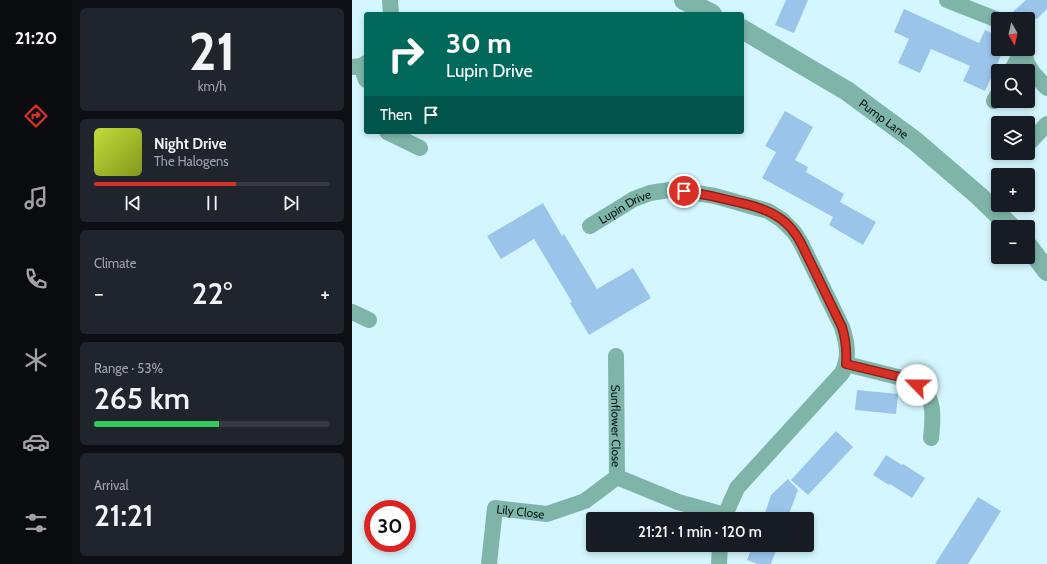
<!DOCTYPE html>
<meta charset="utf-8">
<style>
body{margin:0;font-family:Cabin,sans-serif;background:#20242c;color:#f1f3f6;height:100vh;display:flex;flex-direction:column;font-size:15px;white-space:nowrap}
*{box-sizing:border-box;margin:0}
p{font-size:13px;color:#9ea1a6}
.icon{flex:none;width:22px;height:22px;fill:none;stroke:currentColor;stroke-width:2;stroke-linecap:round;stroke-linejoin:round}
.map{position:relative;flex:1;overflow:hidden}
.panel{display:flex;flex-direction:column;gap:8px;padding:8px;background:#0d0f14;width:280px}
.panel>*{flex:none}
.guide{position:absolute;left:12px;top:12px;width:380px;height:122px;border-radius:4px;box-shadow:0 2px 6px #0003;background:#00695c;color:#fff;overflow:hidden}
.needle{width:26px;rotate:172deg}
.tools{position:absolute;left:639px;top:12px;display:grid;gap:8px}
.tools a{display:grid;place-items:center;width:44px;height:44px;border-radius:4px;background:#171b24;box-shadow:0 2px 6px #0003;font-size:20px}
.speed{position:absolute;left:12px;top:500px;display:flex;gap:8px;font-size:20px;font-weight:700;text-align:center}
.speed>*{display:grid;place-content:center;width:52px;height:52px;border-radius:50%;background:#171b24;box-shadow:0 2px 6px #0003;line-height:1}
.speed .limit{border:6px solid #d22;background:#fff;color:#111}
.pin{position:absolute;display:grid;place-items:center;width:34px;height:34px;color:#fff;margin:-17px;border:2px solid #fff;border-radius:50%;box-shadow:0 1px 4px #0007}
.me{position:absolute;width:44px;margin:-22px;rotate:293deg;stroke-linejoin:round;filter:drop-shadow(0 0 3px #0008)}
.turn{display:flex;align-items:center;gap:14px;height:84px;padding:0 16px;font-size:18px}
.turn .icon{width:52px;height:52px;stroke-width:2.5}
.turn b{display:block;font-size:28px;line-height:34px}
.then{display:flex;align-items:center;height:38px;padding:0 16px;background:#0003;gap:8px;font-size:15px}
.big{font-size:30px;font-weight:600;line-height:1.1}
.panel .widget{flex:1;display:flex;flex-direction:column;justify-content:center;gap:6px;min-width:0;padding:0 14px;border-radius:6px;background:#20242c}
.panel .dial{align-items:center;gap:0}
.dial b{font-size:52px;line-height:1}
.song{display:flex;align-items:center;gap:12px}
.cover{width:48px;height:48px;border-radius:6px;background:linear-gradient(135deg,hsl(70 70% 55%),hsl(70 70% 35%))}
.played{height:4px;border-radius:2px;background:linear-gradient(90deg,#d93025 60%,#363941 60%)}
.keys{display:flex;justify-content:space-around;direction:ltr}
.heat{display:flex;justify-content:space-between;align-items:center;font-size:22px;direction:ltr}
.charge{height:6px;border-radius:3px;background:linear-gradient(90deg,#34c759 53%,#363941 0)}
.trip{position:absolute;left:234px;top:512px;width:228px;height:40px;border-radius:4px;background:#171b24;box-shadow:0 2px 6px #0003;font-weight:600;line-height:40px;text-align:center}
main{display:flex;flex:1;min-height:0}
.menu{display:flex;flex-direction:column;width:72px;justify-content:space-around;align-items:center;background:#090b0e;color:#9ea1a6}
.menu .icon{width:28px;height:28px}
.menu .selected{color:#d93025}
.menu b{font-size:18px;color:#f1f3f6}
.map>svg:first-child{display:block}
.building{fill:#9ac4ea}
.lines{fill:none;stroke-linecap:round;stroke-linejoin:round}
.minor{stroke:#7fb5a9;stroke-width:16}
.tertiary{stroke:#7fb5a9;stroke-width:20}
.route-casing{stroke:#8d1f18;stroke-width:10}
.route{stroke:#d93025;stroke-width:7}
.labels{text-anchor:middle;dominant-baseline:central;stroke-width:3;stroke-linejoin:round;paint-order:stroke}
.street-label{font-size:12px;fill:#051417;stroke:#fcfcfc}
</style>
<main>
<nav class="menu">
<b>21:20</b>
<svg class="icon selected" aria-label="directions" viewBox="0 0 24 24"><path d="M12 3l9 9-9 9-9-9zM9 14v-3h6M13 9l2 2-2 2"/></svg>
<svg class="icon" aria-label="music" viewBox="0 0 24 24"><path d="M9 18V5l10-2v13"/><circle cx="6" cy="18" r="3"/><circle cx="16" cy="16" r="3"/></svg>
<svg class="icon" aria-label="phone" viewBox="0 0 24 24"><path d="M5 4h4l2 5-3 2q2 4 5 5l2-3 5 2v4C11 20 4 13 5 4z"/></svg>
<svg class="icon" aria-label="climate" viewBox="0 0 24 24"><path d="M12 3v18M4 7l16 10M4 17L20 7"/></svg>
<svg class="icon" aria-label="car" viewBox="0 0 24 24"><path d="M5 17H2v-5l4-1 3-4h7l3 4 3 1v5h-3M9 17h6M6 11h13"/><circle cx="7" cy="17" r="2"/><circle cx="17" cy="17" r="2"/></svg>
<svg class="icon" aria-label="filters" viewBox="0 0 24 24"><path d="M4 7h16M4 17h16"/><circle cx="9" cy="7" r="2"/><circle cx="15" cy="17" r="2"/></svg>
</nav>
<section class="panel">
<div class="widget dial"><b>21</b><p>km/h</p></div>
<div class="widget">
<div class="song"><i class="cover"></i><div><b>Night Drive</b><p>The Halogens</p></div></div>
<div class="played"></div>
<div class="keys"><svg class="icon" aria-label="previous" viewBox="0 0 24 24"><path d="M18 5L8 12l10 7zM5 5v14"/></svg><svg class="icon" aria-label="pause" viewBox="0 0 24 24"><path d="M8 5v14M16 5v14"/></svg><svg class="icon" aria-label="next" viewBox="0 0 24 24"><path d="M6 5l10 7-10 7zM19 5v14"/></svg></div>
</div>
<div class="widget"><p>Climate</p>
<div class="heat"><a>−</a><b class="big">22°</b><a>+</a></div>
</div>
<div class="widget"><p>Range · 53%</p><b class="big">265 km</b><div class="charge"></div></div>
<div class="widget"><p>Arrival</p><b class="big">21:21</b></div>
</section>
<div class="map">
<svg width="695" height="564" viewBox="0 0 695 564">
<rect width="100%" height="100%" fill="#d4f6fe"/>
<!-- building -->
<g class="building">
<polygon points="434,0 456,0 442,33 423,25"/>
<polygon points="674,0 695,0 695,9 685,19 655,19 655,17"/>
<polygon points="552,9 627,43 633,30 646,36 646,49 652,49 633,91 611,81 618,66 579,49 568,73 546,63 557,39 542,32"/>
<polygon points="433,111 461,127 443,160 456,167 454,172 492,194 488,202 524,222 511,245 477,225 481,217 410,178 424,152 413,146"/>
<polygon points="191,203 210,236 212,234 245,289 281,268 299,298 237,335 218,303 220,302 182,239 149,259 135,236"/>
<polygon points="505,390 546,394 544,414 503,410"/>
<polygon points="484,431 501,447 456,495 439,480"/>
<polygon points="534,455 550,465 551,464 573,478 560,498 538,484 537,485 521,475"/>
<polygon points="436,479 446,490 435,519 411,519 419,495"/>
<polygon points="626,497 649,511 616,564 583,564"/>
<polygon points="401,545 426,545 419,564 406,564 395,560"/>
</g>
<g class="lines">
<!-- minor -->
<g class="minor">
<polyline points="38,0 39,14"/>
<polyline points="595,0 646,20"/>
<polyline points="671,49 675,63 681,73 695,88"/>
<polyline points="9,66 14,80"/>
<polyline points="0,67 9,66 14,63"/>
<polyline points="659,71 671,50"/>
<polyline points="642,101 646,94"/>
<polyline points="35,132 68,148"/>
<polyline points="677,143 695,124"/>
<path id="s1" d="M238 226 282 199 298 193 317 190 332 191 363 196 416 211 430 220 442 232 449 243 490 327C495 343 498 357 490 373L385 488 373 515V519"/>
<polyline points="0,312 17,320"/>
<path id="s2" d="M264 356 265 477 326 502 373 515"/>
<path d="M494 364C506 367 518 370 530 373 549 378 574 381 579 404 582 415 580 427 579 438"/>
<path id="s3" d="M137 564 143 508 195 514 233 501 265 477"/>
<polyline points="367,564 368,545"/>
</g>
<!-- tertiary -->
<g class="tertiary">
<polyline points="332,0 360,14"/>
<path id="s4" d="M390 29 495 91 563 141 627 196 659 227"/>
<polyline points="676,246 689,263 695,271"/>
</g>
</g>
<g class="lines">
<defs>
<path id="route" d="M332 191C351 194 370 198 389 203 403 206 417 210 429 219 438 225 444 234 449 243L490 327C494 340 495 351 494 364L552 378 565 385"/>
</defs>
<!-- route casing -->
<use href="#route" class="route-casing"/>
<!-- route -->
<use href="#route" class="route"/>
</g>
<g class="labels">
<!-- street labels -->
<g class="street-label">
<text stroke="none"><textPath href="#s4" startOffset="168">Pump Lane</textPath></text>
<text stroke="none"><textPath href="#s1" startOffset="40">Lupin Drive</textPath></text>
<text stroke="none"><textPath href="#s2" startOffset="70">Sunflower Close</textPath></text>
<text stroke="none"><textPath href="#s3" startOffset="82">Lily Close</textPath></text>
</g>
</g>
</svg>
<div class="tools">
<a><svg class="needle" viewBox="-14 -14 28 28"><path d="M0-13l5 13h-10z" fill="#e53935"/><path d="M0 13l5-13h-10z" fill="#9ea1a6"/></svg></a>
<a><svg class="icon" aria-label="search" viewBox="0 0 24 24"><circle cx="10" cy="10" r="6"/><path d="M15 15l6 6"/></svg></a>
<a><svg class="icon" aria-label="layers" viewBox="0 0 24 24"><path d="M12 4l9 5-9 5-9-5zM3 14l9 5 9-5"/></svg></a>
<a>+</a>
<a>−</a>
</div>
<div class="speed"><div class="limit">30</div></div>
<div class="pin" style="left:332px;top:191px;background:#d93025"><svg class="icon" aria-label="arrive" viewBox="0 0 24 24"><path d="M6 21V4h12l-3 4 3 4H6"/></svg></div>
<svg class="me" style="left:565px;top:385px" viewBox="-20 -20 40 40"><circle r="19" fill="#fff"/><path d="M0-13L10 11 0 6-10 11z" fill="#d93025"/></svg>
<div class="trip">21:21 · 1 min · 120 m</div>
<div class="guide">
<div class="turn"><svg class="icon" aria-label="right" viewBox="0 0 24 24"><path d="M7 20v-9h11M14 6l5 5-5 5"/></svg><div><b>30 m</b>Lupin Drive</div></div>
<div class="then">Then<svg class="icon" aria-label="arrive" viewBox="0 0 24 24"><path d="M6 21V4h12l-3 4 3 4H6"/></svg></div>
</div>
</div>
</main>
